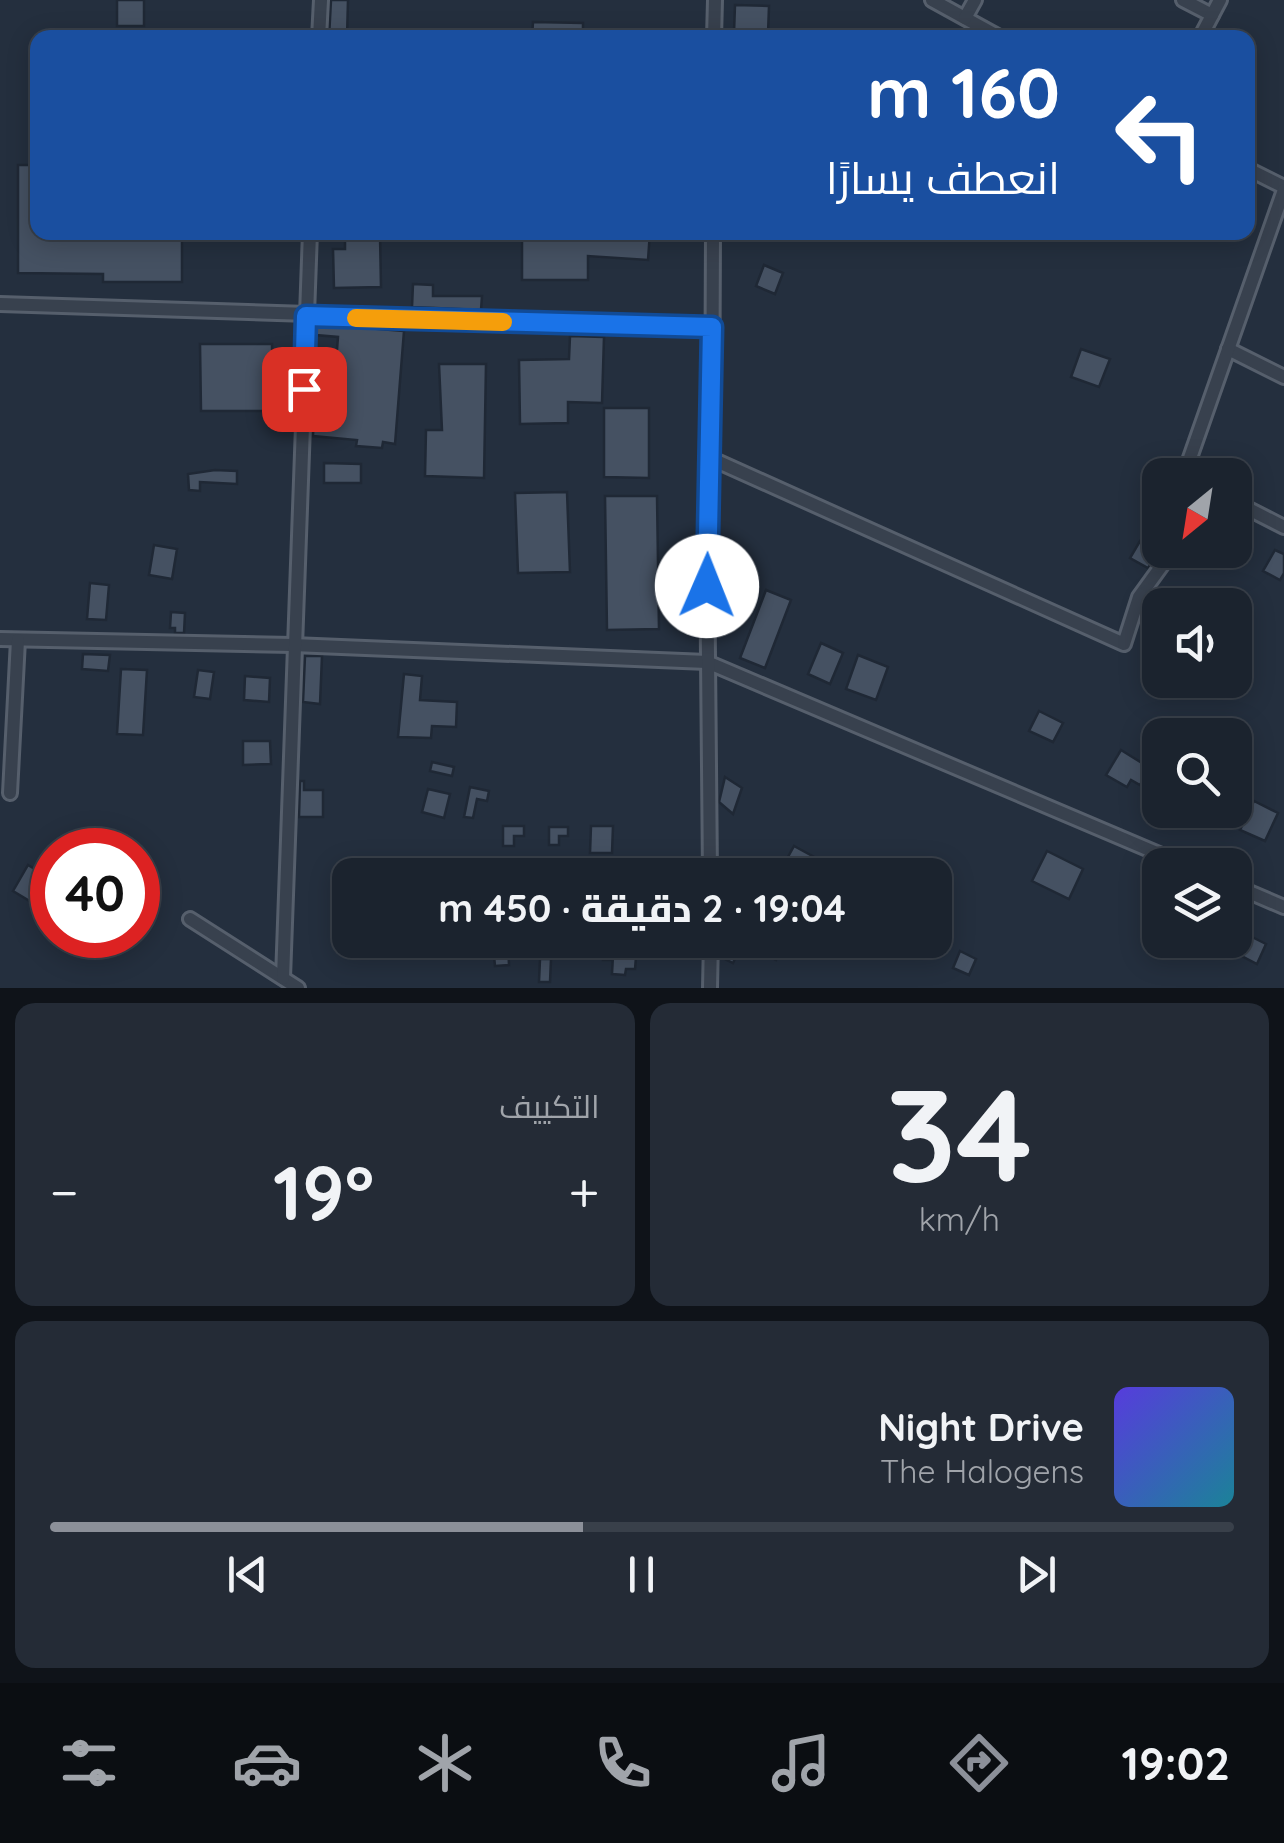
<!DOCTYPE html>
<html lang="ar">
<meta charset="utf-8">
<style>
body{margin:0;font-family:Quicksand,Cairo,sans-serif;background:#242b36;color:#f1f3f6;direction:rtl;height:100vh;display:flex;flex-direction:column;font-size:38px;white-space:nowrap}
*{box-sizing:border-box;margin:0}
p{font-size:32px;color:#a0a4aa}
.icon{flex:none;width:55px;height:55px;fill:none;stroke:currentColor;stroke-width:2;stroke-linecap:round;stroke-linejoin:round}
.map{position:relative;height:988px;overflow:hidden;direction:ltr}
.side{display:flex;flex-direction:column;gap:15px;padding:15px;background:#0f1319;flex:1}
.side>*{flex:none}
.banner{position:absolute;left:30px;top:30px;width:1225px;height:210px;border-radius:20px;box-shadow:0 5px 25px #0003,0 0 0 2px #39404a;direction:rtl;background:#1a4fa0;color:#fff;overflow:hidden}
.needle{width:65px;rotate:210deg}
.controls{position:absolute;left:1142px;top:458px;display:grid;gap:20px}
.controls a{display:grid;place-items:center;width:110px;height:110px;border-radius:20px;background:#1b232e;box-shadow:0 5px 25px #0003,0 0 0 2px #39404a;font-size:50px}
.speed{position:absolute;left:30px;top:828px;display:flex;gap:20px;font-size:50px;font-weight:700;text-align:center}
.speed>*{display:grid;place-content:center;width:130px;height:130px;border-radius:50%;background:#1b232e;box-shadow:0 5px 25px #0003,0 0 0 2px #39404a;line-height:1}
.speed .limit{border:15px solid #d22;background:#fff;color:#111}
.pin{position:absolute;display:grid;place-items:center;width:85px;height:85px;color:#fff;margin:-42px;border-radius:20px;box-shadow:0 5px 15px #0006}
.me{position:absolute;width:110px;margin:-55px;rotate:1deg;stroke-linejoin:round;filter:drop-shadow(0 0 8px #0008)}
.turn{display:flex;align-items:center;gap:35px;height:210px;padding:0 30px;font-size:45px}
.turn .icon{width:130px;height:130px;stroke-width:2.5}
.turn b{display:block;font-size:70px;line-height:85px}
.big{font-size:75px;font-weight:800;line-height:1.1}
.side .card{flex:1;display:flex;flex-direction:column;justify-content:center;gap:15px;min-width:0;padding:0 35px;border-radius:20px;background:#242b36}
.side .dial{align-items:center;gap:0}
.dial b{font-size:130px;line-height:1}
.song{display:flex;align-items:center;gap:30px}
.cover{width:120px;height:120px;border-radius:15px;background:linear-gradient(135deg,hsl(250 70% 55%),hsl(190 70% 35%))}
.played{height:10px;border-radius:5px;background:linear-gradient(90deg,#8c9099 45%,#39404a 45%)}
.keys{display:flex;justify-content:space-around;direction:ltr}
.heat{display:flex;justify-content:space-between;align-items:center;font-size:55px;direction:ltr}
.side .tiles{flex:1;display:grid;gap:15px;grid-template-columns:1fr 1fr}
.card:last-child{grid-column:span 2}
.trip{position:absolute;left:332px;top:858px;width:620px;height:100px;border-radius:20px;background:#1b232e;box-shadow:0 5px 25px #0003,0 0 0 2px #39404a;font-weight:800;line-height:100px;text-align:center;direction:rtl}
.tabs{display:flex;height:160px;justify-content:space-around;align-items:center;background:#0b0e12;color:#a0a4aa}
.tabs .icon{width:70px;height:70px}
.tabs .selected{color:#8c9099}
.tabs b{font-size:45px;color:#f1f3f6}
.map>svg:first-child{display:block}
.building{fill:#455162;stroke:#1f2835;stroke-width:2.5}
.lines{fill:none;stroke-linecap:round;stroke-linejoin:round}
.minor-casing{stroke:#565f6c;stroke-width:18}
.minor{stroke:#38414e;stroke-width:12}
.route-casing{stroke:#114b97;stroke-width:25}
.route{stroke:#1a73e8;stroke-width:18}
.slow{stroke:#f59e0b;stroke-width:18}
</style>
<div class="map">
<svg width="1284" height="988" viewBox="0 0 1284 988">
<rect width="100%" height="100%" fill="#242f3e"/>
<!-- building -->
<g class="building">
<rect x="117" y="0" width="27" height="26"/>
<polygon points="331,0 348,0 347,38 329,38"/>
<polygon points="735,5 769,6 768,34 734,33"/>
<polygon points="533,22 583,23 583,38 532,38"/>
<polygon points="18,165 38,165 38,232 182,232 182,282 103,282 103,274 18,273"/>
<polygon points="522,232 650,232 648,260 588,256 588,280 522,280"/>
<polygon points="380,235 381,287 334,288 333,249 345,249 345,236"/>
<polygon points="764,265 783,273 775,294 756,286"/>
<polygon points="413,284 433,285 433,296 482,296 481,310 412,307"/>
<polygon points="317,324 404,331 395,444 383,442 382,448 356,446 357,440 313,436 314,399 317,388 328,389 329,375 335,375 338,337 316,335"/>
<polygon points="570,336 604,337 602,403 568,402 568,423 520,424 519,360 569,359"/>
<polygon points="200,344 272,344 273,411 201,411"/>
<polygon points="1081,349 1110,359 1099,387 1071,377"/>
<polygon points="439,364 486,364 484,478 425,476 426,430 442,430"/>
<polygon points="604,408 649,408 649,478 604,477"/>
<polygon points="324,463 361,464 361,483 324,483"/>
<polygon points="215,470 237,471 237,484 200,482 200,491 189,490 188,474"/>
<polygon points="567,492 570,572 518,573 515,493"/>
<polygon points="605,496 657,496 659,629 607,630"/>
<polygon points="1140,541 1159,552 1148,568 1130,558"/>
<polygon points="154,545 177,549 172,579 149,575"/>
<polygon points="1275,550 1284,554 1284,573 1280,580 1263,571"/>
<polygon points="90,583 109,585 106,620 87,619"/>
<polygon points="766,590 791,600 765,668 740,658"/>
<polygon points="1153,594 1174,605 1160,605 1160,623 1144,615"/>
<polygon points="171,612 185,613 184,633 175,633 175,628 170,628"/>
<polygon points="821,643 843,653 830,684 808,674"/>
<polygon points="83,654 110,655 108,671 82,669"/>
<polygon points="858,655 888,667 876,700 846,689"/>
<polygon points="305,656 322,656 320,704 303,702"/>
<polygon points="121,669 147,670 143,735 117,734"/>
<polygon points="198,670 214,672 210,699 194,697"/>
<polygon points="404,674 422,676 420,700 457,702 456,727 432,726 431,738 398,737"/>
<polygon points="245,676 270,678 269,702 244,700"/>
<polygon points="1039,711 1063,723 1053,742 1029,731"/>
<polygon points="243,741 270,741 271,764 243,765"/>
<polygon points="1121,750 1150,768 1140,785 1131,780 1127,787 1106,775"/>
<polygon points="432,762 454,767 452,776 430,771"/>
<polygon points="725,777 742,788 733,814 719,802"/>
<polygon points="300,781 304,781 304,790 323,790 323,817 299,817"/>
<polygon points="470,787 489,791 487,801 477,799 473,818 464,817"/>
<polygon points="428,789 450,794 444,818 422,812"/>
<polygon points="1254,801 1278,813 1265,841 1240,830"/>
<polygon points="503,826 524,826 524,836 514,836 514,846 503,846"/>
<polygon points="591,826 613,826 612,853 590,853"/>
<polygon points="549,827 568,827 568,836 559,836 559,845 549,845"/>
<polygon points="794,846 816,858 806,875 783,866"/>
<polygon points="1047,851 1083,869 1069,899 1032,881"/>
<polygon points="28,865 48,877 33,903 13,891"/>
<polygon points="1242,932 1266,944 1257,964 1232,951"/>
<polygon points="576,940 612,940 612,960 603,960 603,956 575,954"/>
<polygon points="736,940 779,940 784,942 776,960"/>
<polygon points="725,943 739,950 733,963 721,957"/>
<polygon points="508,944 509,965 495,966 493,946"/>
<polygon points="960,951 976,959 969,975 953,968"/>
<polygon points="613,955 636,957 635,969 626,969 625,975 612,974"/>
<polygon points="540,959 551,959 550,982 539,982"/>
</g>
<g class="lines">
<defs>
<g id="minor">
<polyline points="932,0 1001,38"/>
<polyline points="1183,0 1212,15"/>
<polyline points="965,18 975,0"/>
<polyline points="319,38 321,0"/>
<polyline points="714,38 715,0"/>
<polyline points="1200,38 1220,0"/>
<polyline points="1248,169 1284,187"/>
<polyline points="0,304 713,327"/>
<polyline points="1228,349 1284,377"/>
<polyline points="712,459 1124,644 1139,597 1173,550"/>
<polyline points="1184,475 1284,190"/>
<polyline points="1235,502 1284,527"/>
<polyline points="0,639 293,645 707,662 1185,865"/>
<polyline points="10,793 18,640"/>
<polyline points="710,875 707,549 712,459 713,232"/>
<polyline points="1235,886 1284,907"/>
<polyline points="190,919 298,988"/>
<polyline points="283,978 310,232"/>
<polyline points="710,988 711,940"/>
</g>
</defs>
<!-- minor casing -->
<use href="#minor" class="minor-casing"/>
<!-- minor -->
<use href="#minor" class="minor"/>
</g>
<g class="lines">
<defs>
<polyline id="route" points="304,389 306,316 712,327 707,586"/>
</defs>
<!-- route casing -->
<use href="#route" class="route-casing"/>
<!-- route -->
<use href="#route" class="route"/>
<!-- slow -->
<polyline class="slow" points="356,318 503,322"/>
</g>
</svg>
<div class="controls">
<a><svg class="needle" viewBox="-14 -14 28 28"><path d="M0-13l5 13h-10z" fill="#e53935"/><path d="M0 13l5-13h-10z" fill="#a0a4aa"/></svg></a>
<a><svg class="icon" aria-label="sound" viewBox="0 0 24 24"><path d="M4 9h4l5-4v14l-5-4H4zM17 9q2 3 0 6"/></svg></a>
<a><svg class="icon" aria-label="search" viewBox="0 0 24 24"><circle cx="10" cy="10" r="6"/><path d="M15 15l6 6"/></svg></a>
<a><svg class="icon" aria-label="layers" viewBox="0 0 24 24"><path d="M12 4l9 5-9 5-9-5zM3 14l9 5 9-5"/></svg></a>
</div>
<div class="speed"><div class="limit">40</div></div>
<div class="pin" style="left:304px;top:389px;background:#d93025"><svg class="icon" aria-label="arrive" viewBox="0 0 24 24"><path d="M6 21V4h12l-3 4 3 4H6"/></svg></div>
<svg class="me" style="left:707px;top:586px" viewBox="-20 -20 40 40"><circle r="19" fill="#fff"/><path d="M0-13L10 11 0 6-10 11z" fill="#1a73e8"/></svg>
<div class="trip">19:04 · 2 دقيقة · 450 m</div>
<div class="banner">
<div class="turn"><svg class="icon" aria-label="left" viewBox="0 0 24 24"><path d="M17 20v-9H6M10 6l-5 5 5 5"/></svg><div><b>160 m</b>انعطف يسارًا</div></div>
</div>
</div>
<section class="side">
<div class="tiles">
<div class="card dial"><b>34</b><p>km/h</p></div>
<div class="card"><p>التكييف</p>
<div class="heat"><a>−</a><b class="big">19°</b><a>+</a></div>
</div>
<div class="card">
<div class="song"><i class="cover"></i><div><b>Night Drive</b><p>The Halogens</p></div></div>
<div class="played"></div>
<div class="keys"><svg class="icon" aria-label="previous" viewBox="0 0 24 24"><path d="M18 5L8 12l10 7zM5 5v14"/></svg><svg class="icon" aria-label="pause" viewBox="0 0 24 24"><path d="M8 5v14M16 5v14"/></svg><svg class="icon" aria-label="next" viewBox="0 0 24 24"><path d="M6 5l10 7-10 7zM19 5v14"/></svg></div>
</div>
</div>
</section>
<nav class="tabs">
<b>19:02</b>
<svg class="icon selected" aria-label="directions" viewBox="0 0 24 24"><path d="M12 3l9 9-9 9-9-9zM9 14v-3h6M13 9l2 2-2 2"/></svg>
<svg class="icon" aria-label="music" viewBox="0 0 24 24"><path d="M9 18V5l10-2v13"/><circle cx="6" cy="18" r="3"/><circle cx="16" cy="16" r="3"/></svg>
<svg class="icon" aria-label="phone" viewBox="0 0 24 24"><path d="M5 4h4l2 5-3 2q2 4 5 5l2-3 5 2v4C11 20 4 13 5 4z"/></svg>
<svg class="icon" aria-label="climate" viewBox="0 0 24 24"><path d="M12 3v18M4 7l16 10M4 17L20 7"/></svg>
<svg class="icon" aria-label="car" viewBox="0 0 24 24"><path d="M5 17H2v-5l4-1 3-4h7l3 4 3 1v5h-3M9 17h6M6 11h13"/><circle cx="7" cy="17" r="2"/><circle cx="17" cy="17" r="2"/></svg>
<svg class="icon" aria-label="filters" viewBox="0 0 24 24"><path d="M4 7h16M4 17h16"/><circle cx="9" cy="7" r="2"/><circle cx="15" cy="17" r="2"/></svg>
</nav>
